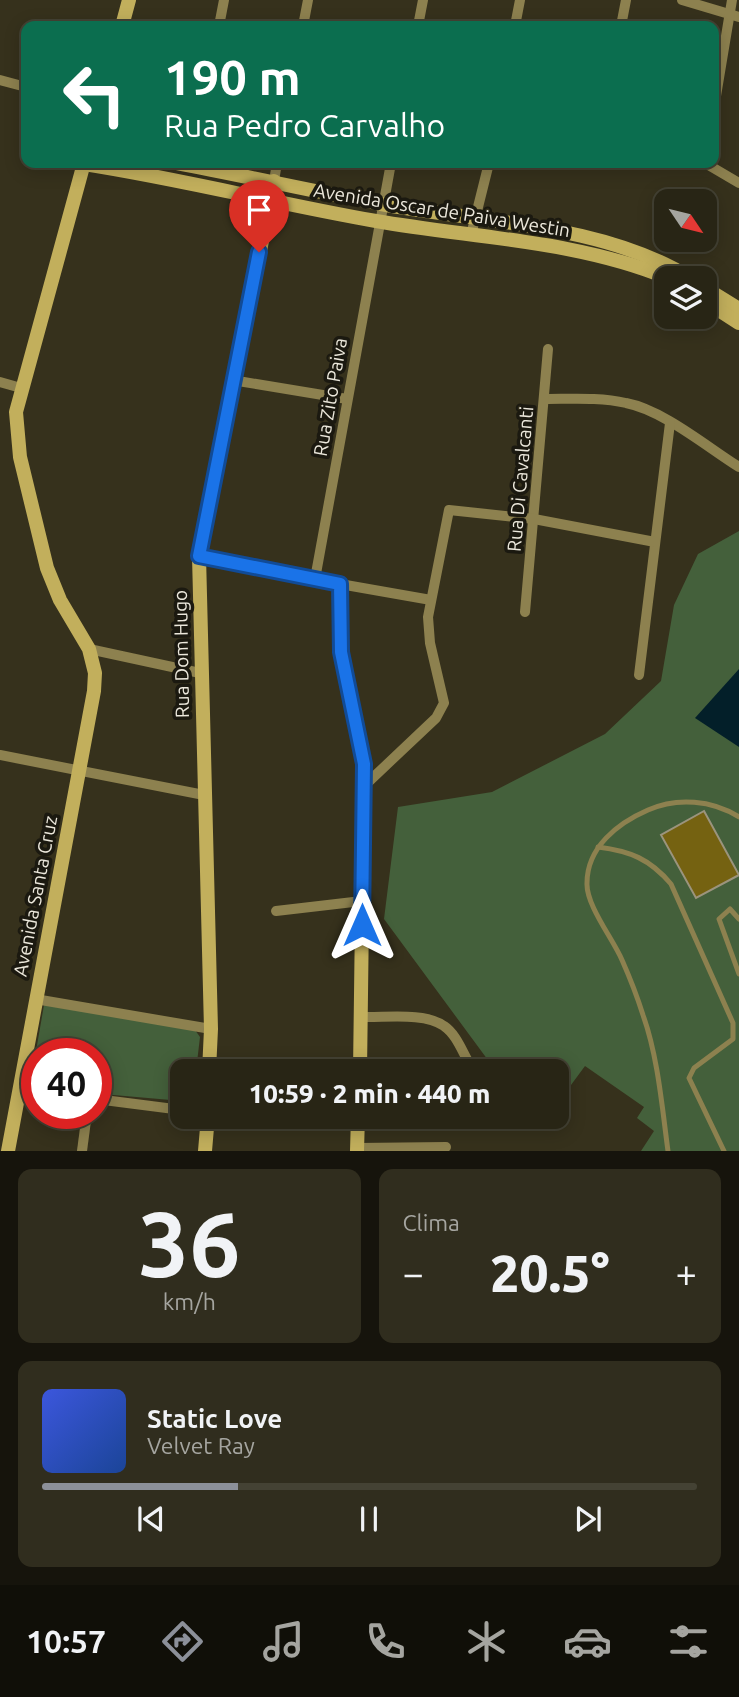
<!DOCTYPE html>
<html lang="pt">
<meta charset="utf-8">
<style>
body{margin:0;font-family:Ubuntu,sans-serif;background:#302d1e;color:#f1f3f6;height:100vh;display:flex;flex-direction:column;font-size:26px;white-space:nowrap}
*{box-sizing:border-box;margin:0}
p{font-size:23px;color:#a5a5a0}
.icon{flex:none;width:38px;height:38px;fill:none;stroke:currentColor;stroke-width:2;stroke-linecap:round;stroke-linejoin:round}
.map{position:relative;height:1151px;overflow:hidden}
.side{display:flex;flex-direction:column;gap:18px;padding:18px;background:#16140c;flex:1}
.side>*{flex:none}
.hud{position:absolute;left:21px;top:21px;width:698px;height:147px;border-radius:14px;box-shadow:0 4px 18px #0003,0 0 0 2px #444234;background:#0b6e4f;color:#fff;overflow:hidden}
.needle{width:46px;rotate:125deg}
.tools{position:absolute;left:654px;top:189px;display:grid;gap:14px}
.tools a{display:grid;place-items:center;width:63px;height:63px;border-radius:14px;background:#282515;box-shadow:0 4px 18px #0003,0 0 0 2px #444234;font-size:35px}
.speed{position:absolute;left:21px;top:1038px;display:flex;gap:14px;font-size:35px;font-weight:700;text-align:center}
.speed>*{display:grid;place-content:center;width:91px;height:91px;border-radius:50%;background:#282515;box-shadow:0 4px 18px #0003,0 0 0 2px #444234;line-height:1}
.speed .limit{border:10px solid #d22;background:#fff;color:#111}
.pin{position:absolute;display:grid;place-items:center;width:60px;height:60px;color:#fff;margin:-72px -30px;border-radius:50% 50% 50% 0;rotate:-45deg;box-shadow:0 0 7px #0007}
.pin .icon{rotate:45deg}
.me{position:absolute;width:77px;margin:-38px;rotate:0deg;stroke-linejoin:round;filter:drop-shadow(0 0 5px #0008)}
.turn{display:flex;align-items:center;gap:24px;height:147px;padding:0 28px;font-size:32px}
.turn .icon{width:91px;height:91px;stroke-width:2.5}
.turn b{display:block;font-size:49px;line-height:60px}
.big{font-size:52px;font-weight:800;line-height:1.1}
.side .widget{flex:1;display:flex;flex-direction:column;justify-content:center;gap:10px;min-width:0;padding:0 24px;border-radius:14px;background:#302d1e}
.side .dial{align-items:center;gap:0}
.dial b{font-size:91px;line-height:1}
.song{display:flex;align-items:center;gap:21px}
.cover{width:84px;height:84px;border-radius:10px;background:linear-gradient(135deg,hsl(230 70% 55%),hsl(220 70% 35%))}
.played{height:7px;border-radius:4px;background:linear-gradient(90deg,#8c9099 30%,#444234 30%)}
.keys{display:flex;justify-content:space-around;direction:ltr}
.heat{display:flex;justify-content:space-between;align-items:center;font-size:38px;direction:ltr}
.side .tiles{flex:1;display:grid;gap:18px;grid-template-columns:1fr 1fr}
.widget:last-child{grid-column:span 2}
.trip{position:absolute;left:170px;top:1059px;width:399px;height:70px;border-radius:14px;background:#282515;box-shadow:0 4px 18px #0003,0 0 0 2px #444234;font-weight:800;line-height:70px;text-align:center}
.tab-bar{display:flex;height:112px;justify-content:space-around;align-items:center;background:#100f08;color:#a5a5a0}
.tab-bar .icon{width:49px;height:49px}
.tab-bar .active{color:#8c9099}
.tab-bar b{font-size:32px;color:#f1f3f6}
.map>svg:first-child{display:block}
.green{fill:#44603b}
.water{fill:#031f29}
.building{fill:#756211;stroke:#9b947d;stroke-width:2}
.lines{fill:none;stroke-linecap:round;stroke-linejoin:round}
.lane{stroke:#8d814f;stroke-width:5}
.street{stroke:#8d814f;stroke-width:10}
.secondary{stroke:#c2af5c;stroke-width:14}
.route-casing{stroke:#114b97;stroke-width:18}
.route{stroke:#1a73e8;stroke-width:12}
.labels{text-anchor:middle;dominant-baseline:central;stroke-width:7;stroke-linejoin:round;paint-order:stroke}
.street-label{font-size:19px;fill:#ece8dc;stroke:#1b1910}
</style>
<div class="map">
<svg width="739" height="1151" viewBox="0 0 739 1151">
<rect width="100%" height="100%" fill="#36311c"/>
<!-- green -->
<g class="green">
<polygon points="739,531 739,1151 641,1151 654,1131 637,1118 644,1107 585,1066 557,1104 556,1071 496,1071 384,919 398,807 492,792 605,734 661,681 674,605 698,554"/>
<polygon points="44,1005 195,1030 200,1037 196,1071 182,1071 182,1101 102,1094 96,1089 96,1054 37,1054 37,1081 31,1080"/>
</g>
<!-- water -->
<polygon class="water" points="739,669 739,747 695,718"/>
<!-- building -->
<polygon class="building" points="704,811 739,875 696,898 661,835"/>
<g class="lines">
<!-- lane -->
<g class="lane">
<path d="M598 847C630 851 650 859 671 884L733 1023V1039L694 1068 689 1078 724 1151"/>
<polyline points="739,919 730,909 719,919 739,974"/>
<path d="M668 1151C662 1107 658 1057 643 1015 637 996 630 978 622 960 613 939 586 905 587 883 587 847 618 823 648 810 677 797 712 800 739 817"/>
</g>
<!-- street -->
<g class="street">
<polyline points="682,0 739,17"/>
<polyline points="219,26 224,0"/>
<polyline points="303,26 308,0"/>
<polyline points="418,26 423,0"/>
<polyline points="515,26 520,0"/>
<polyline points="621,26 626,0"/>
<polyline points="0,80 26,87"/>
<polyline points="714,108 732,0"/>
<polyline points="705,163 739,183"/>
<polyline points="274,181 277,163"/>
<polyline points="471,235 489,163"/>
<polyline points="232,380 347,399"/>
<polyline points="0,382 21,388"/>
<path d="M545 399C572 399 600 397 626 403 663 410 707 447 739 467"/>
<polyline points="315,579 391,163"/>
<polyline points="340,584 431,600"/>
<polyline points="525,612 548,349"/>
<polyline points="89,649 200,673"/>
<polyline points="639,675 670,423"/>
<polyline points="0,755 204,795"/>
<polyline points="363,787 436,718 444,703 430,643 428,617 449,510 534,519 655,542"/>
<polyline points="276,911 362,901"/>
<polyline points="35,999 211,1029"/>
<path d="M362 1017C385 1018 424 1012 444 1026 456 1034 462 1051 469 1063"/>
<polyline points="21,1086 37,1089"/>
<polyline points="96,1099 182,1110"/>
<polyline points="326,1116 358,1117"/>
<polyline points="357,1148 446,1147"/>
<polyline points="82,1151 87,1113"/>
</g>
<!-- secondary -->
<g class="secondary">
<polyline points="122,26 129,0"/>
<path d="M177 163C245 176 313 191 381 204 480 222 604 224 690 278"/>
<path d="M84 164C182 179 278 204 376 221 473 238 576 240 668 278"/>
<polyline points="705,288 739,309"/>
<polyline points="705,301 739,323"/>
<polyline points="199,556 340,584 341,652 364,764 360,1071"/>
<polyline points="209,1071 211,1029 199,556 274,181"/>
<polyline points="8,1151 94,691 95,673 89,649 60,600 47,568 20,457 16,412 84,163"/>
<polyline points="205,1151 208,1116"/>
<polyline points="357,1151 358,1116"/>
</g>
</g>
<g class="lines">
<defs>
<polyline id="route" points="259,252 199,556 340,584 341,652 364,764 362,925"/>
</defs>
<!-- route casing -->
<use href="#route" class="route-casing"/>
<!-- route -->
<use href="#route" class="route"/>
</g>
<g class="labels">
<!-- street labels -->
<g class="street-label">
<text transform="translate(442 210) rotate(9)">Avenida Oscar de Paiva Westin</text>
<text transform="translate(330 397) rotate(-80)">Rua Zito Paiva</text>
<text transform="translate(520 479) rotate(-85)">Rua Di Cavalcanti</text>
<text transform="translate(181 654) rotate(-91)">Rua Dom Hugo</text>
<text transform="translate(35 896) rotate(-79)">Avenida Santa Cruz</text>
</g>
</g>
</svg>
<div class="tools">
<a><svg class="needle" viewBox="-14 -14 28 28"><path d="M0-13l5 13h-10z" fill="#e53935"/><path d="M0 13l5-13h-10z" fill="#a5a5a0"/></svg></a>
<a><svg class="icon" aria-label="layers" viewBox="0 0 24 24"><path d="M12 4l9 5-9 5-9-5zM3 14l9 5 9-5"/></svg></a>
</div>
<div class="speed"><div class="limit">40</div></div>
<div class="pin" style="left:259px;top:252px;background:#d93025"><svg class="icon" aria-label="arrive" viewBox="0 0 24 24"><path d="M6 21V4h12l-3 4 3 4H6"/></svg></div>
<svg class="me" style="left:362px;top:925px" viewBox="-20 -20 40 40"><path d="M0-17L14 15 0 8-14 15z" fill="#1a73e8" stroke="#fff" stroke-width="4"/></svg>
<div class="trip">10:59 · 2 min · 440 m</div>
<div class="hud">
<div class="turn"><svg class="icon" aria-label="left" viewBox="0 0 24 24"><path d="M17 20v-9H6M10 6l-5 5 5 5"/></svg><div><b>190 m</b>Rua Pedro Carvalho</div></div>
</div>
</div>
<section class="side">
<div class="tiles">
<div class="widget dial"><b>36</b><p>km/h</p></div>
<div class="widget"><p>Clima</p>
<div class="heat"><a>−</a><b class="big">20.5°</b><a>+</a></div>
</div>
<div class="widget">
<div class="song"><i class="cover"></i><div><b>Static Love</b><p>Velvet Ray</p></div></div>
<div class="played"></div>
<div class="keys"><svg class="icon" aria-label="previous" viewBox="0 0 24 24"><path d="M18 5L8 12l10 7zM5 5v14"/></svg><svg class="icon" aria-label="pause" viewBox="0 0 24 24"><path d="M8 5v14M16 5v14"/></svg><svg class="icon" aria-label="next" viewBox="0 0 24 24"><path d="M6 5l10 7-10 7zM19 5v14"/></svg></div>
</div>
</div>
</section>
<nav class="tab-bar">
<b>10:57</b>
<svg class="icon active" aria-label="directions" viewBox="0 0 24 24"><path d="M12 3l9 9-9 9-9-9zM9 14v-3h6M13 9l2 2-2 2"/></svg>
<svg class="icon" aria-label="music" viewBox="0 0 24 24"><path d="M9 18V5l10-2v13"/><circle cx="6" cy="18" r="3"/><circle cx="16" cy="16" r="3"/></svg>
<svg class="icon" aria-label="phone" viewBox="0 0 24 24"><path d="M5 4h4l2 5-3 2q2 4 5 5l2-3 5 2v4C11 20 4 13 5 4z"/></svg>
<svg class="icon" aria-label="climate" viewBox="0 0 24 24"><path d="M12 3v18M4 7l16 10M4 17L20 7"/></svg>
<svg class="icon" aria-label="car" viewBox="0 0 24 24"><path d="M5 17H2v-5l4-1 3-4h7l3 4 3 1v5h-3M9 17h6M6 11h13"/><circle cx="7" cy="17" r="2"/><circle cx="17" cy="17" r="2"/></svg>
<svg class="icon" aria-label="filters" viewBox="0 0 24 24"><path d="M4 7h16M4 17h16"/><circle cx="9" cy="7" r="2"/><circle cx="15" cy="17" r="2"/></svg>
</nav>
